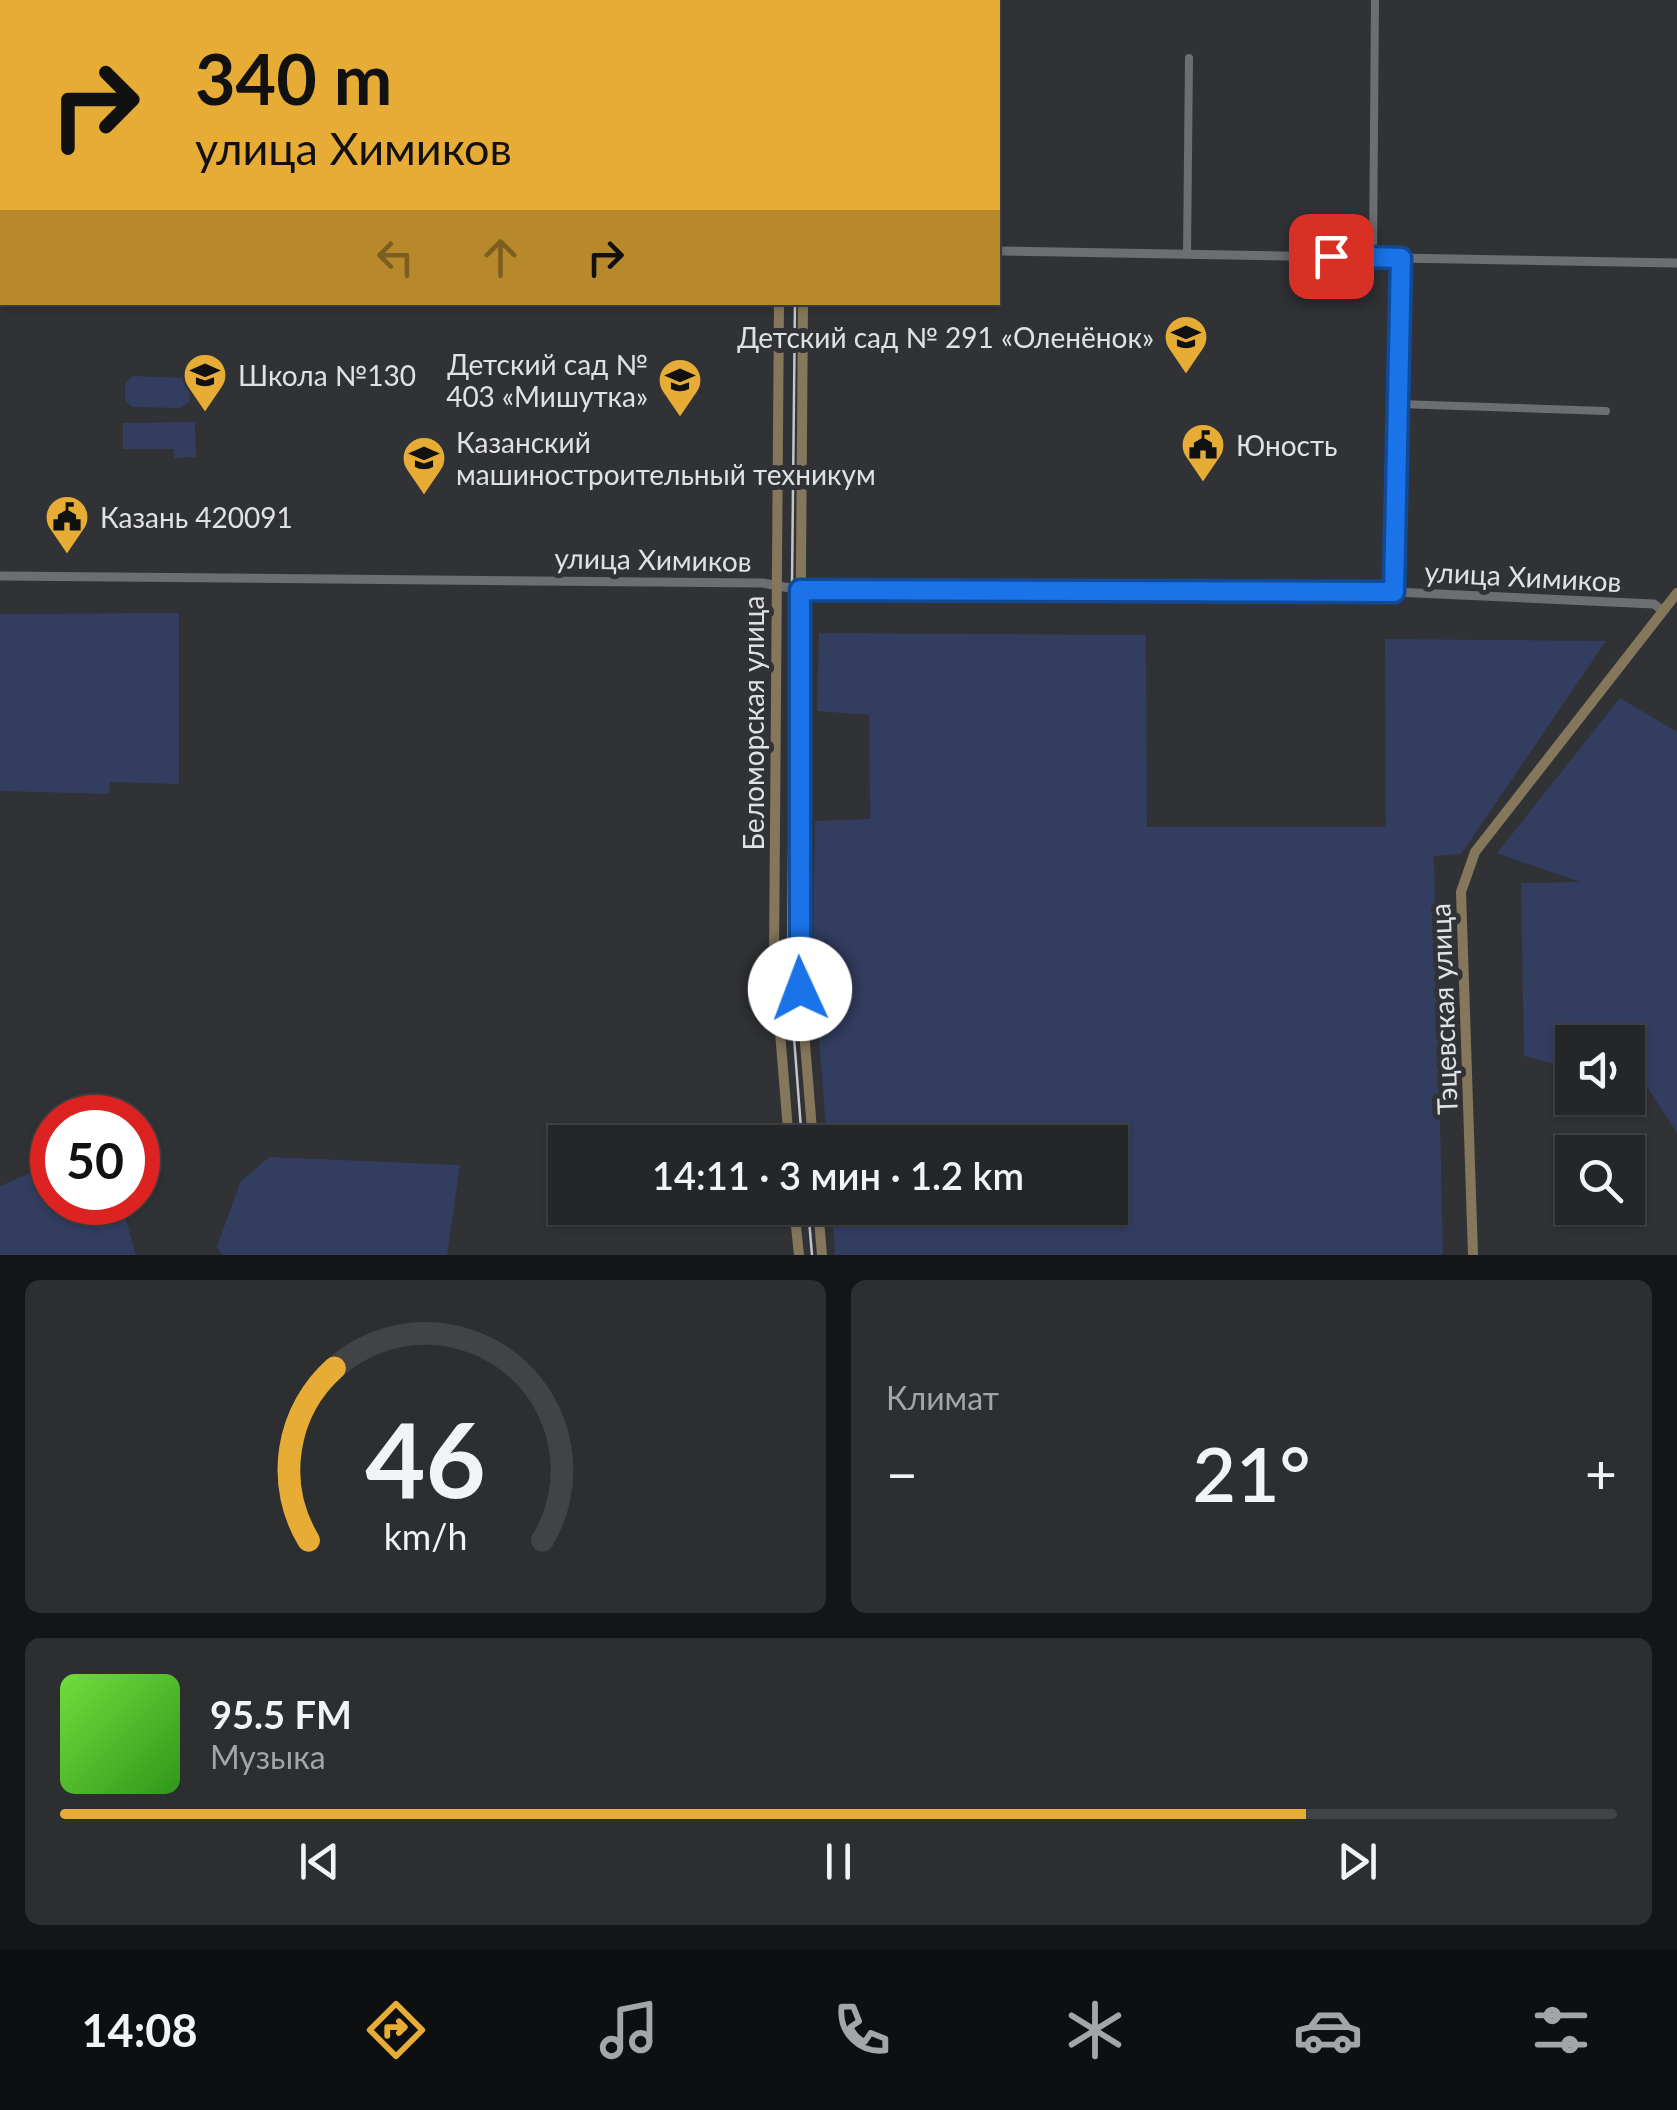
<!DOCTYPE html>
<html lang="ru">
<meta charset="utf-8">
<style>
body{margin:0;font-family:Lato,sans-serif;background:#2c2e30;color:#f1f3f6;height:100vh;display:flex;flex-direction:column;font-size:38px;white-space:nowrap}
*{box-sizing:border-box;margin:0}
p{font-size:32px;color:#a3a5a8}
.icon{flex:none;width:55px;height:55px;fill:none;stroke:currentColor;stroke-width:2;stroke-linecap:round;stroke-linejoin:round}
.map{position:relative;height:1255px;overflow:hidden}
.details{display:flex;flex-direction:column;gap:25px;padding:25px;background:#141516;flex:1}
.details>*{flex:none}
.top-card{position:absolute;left:0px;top:0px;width:1000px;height:305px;box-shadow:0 2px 8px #0004,0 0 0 2px #414345;background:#e7ac36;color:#111;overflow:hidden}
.buttons{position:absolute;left:1555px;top:1025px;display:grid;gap:20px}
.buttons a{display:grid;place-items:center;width:90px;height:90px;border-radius:0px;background:#242628;box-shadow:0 2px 8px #0004,0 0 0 2px #414345;font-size:50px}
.speed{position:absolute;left:30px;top:1095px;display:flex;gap:20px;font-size:50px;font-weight:700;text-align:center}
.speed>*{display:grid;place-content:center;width:130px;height:130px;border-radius:50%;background:#242628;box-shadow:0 2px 8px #0004,0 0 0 2px #414345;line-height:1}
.speed .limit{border:15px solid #d22;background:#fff;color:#111}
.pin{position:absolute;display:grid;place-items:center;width:85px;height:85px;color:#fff;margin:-42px;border-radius:20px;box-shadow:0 5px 15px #0006}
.me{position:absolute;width:110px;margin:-55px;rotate:358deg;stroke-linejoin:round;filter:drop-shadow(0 0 8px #0008)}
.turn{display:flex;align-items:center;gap:35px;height:210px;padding:0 30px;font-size:45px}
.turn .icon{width:130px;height:130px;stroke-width:2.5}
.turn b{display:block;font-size:70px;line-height:85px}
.lanes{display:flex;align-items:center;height:95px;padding:0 30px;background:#0003;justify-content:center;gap:50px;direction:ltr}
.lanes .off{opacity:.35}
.big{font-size:75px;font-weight:600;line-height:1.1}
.details .card{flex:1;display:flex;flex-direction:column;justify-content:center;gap:15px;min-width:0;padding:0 35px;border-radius:15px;background:#2c2e30}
.details .dial{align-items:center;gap:0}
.dial svg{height:260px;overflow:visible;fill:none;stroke:#414345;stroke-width:7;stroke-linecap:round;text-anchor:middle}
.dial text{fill:#f1f3f6;stroke:none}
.song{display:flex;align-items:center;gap:30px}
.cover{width:120px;height:120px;border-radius:15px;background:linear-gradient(135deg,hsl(100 70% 55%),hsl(110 70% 35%))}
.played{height:10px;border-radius:5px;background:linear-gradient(90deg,#e7ac36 80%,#414345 80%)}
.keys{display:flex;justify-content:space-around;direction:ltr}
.heat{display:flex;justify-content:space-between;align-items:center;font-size:55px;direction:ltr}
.details .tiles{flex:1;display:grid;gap:25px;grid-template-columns:1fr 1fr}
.card:last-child{grid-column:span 2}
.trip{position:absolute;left:548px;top:1125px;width:580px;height:100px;border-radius:0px;background:#242628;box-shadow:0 2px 8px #0004,0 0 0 2px #414345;font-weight:600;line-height:100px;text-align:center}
.tab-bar{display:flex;height:160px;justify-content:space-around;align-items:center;background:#0e0f10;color:#a3a5a8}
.tab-bar .icon{width:70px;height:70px}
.tab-bar .selected{color:#e7ac36}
.tab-bar b{font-size:45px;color:#f1f3f6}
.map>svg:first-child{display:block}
.green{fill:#333d60}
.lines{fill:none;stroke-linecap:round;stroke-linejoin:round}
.minor{stroke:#6c6e71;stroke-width:8}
.tertiary{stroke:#6c6e71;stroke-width:9}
.secondary{stroke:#84775b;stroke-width:10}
.tram{stroke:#c4c5c8;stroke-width:2.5}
.route-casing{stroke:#114b97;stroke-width:25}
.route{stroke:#1a73e8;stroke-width:18}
.labels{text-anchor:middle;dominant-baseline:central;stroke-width:10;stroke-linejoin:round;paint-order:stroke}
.poi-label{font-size:28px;fill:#e0e1e3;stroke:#303235;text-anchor:start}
.street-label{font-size:28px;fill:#e0e1e3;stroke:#303235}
</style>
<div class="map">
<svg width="1677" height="1255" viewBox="0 0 1677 1255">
<rect width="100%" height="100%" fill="#303235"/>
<!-- green -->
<g class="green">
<polygon points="132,376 187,378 190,401 181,408 132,407 125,400 125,384"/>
<polygon points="195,422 196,457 174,458 173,449 123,449 123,423"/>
<polygon points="179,613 179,784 110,782 109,794 0,791 0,614"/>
<polygon points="819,633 1146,635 1147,827 1386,827 1385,639 1606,641 1461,854 1434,856 1443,1255 835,1255 832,1208 1110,1208 1110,1142 827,1142 813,961 815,821 870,819 869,715 817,711"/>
<polygon points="1620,698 1677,732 1677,1133 1646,1085 1628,1080 1628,1042 1572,1042 1572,1068 1524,1056 1521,883 1580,882 1497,853"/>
<polygon points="269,1157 460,1165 447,1255 222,1255 217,1246 241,1181"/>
<polygon points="52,1164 52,1202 109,1203 126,1220 136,1255 0,1255 0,1186"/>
</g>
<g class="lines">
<!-- minor -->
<g class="minor">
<polyline points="167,2 167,0"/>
<polyline points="351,2 351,0"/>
<polyline points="526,2 526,0"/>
<polyline points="0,63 2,63"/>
<polyline points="0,146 2,146"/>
<polyline points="1187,254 1189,58"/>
<polyline points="1373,258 1375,0"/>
<polyline points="1399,404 1606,411"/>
<polyline points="1394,592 1401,259"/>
</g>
<!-- tertiary -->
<g class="tertiary">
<polyline points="0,241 2,241"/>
<polyline points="998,251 1677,263"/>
<polyline points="0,576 763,583 800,590 1394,592 1654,604 1663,611"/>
</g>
<!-- secondary -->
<g class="secondary">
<polyline points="783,2 783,0"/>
<polyline points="807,2 807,0"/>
<polyline points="779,302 774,959 789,1142"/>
<polyline points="803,302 798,957 813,1142"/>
<polyline points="794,1208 799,1255"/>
<polyline points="818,1208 822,1255"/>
<polyline points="1473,1255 1461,892 1475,852 1677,593"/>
</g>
<!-- tram -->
<g class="tram">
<polyline points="798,2 798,0"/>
<polyline points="795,302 788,959 802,1142"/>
<polyline points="808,1208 812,1255"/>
</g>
</g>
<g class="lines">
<defs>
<polyline id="route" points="800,989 800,590 1394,592 1401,258 1331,256"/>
</defs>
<!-- route casing -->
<use href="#route" class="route-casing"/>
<!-- route -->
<use href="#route" class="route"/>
</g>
<!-- icons -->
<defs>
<symbol id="school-pin" viewBox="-11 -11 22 30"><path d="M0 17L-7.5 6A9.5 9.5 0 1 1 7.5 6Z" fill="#e7ac36" stroke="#303235"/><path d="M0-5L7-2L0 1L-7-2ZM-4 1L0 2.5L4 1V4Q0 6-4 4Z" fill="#111"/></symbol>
<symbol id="civic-pin" viewBox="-11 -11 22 30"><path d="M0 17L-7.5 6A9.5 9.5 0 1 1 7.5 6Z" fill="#e7ac36" stroke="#303235"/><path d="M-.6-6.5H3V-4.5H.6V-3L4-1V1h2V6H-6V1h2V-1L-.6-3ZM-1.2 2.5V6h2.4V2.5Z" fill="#111"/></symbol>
<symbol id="university-pin" viewBox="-11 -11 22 30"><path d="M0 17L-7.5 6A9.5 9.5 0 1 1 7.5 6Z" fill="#e7ac36" stroke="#303235"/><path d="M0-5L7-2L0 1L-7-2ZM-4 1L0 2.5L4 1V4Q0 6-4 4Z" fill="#111"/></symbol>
</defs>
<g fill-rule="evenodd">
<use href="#school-pin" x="1161" y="312" width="50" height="68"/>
<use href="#school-pin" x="180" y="350" width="50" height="68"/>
<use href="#school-pin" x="655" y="355" width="50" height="68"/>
<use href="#civic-pin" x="1178" y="420" width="50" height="68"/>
<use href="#university-pin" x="399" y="433" width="50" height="68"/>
<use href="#civic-pin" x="42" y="492" width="50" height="68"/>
</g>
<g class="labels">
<!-- poi labels -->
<g class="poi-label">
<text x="1154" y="337" text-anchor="end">Детский сад № 291 «Оленёнок»</text>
<text x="648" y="364" text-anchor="end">Детский сад №<tspan x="648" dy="32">403 «Мишутка»</tspan></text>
<text x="238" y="375">Школа №130</text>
<text x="456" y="442">Казанский<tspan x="456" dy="32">машиностроительный техникум</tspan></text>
<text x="1236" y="445">Юность</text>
<text x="100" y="517">Казань 420091</text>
</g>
<!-- street labels -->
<g class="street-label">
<text transform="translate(653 559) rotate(1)">улица Химиков</text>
<text transform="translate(1523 576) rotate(3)">улица Химиков</text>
<text transform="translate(753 723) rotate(-90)">Беломорская улица</text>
<text transform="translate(1443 1009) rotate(-92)">Тэцевская улица</text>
</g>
</g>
</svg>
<div class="buttons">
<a><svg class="icon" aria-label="sound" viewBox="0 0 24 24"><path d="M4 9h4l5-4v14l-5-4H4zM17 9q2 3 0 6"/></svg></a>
<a><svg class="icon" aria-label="search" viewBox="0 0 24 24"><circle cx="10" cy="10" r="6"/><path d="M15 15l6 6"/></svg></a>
</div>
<div class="speed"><div class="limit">50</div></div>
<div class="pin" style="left:1331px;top:256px;background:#d93025"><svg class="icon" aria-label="arrive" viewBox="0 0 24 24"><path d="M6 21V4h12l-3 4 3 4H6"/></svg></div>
<svg class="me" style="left:800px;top:989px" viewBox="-20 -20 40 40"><circle r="19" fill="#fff"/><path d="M0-13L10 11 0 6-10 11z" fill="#1a73e8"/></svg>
<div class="trip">14:11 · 3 мин · 1.2 km</div>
<div class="top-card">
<div class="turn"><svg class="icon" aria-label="right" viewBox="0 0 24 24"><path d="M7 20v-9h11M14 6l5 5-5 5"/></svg><div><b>340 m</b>улица Химиков</div></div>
<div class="lanes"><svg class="icon off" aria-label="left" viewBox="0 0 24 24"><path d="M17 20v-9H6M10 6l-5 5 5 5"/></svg><svg class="icon off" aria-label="ahead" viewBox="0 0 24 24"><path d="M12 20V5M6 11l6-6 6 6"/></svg><svg class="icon" aria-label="right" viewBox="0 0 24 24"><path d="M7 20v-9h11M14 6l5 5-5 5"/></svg></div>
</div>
</div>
<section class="details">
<div class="tiles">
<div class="card dial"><svg viewBox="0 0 100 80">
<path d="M14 69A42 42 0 1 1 86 69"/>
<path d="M14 69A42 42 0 0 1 22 16" stroke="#e7ac36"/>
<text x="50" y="56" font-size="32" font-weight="700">46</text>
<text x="50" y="72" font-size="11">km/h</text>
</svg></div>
<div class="card"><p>Климат</p>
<div class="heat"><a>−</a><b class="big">21°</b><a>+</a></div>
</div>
<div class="card">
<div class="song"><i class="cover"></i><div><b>95.5 FM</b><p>Музыка</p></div></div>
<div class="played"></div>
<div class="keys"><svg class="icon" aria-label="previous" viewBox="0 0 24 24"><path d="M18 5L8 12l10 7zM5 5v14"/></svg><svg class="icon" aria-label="pause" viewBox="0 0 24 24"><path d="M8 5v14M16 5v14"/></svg><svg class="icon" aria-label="next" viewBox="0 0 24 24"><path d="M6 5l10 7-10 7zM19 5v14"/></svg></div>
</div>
</div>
</section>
<nav class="tab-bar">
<b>14:08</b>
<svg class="icon selected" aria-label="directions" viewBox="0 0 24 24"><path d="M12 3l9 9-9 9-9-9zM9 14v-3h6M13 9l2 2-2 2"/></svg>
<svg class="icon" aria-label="music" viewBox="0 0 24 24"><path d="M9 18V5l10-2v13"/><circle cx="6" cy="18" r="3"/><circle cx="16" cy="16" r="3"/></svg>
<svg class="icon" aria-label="phone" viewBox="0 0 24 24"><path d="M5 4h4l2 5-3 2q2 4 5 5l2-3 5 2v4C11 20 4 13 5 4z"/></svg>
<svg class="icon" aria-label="climate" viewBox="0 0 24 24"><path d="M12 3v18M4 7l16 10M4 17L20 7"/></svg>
<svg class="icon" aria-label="car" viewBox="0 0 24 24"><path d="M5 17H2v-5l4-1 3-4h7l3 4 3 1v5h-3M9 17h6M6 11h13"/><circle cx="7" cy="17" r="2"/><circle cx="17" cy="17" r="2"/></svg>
<svg class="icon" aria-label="filters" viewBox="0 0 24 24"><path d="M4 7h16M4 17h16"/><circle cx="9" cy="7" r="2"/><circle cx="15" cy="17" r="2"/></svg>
</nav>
